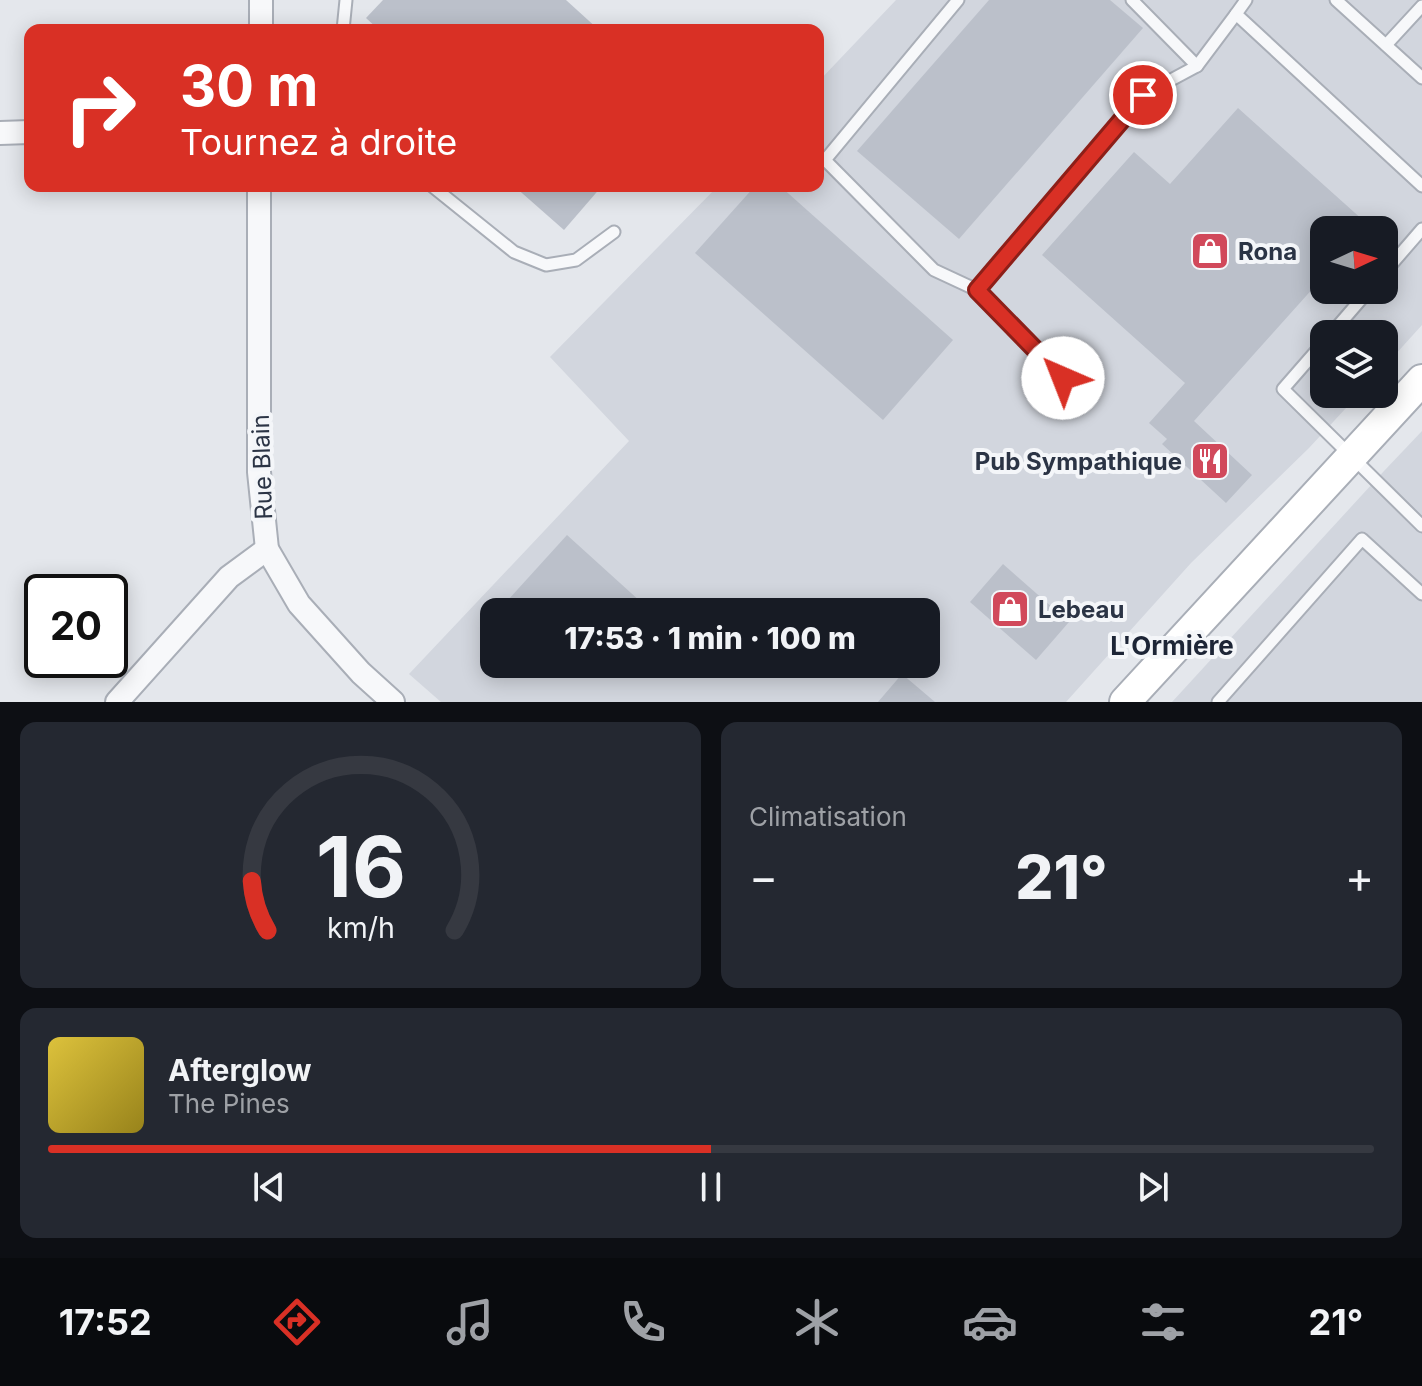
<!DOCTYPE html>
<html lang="fr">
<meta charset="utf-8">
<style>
body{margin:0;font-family:Inter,sans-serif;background:#242831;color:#f1f3f6;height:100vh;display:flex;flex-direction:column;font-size:30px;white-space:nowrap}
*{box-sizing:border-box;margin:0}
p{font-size:26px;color:#9ea1a6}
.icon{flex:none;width:44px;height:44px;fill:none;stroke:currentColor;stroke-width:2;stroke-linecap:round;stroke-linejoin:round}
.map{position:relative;height:702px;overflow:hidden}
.panel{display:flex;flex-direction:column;gap:20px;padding:20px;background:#0d0f14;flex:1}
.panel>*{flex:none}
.top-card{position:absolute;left:24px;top:24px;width:800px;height:168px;border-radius:16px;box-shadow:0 4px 20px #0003;background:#d93025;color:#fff;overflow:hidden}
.needle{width:52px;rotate:86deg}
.buttons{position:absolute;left:1310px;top:216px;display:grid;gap:16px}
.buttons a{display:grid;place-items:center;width:88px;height:88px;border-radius:16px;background:#171b24;box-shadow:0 4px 20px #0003;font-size:40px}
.speed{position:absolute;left:24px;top:574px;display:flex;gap:16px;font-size:40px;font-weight:700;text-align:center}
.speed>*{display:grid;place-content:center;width:104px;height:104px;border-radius:50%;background:#171b24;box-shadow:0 4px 20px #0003;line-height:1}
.speed .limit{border:4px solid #111;border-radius:12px;background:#fff;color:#111}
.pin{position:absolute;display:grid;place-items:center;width:68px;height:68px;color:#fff;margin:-34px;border:4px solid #fff;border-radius:50%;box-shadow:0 2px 8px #0007}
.me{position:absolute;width:88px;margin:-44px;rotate:316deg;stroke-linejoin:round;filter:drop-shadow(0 0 6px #0008)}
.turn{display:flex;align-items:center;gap:28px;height:168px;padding:0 24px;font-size:36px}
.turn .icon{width:104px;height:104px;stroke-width:2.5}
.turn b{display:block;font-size:56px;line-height:68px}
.big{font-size:60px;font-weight:800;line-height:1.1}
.panel .tile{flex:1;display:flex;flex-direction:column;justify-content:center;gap:12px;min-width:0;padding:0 28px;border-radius:16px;background:#242831}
.panel .dial{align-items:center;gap:0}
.dial svg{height:208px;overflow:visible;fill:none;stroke:#363941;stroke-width:7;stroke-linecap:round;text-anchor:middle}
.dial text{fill:#f1f3f6;stroke:none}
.song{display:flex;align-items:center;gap:24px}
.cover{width:96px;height:96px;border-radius:12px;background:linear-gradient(135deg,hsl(50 70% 55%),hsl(50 70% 35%))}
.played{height:8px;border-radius:4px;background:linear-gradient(90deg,#d93025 50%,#363941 50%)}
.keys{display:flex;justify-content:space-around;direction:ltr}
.heat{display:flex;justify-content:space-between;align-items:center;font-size:44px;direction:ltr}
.panel .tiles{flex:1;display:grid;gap:20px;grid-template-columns:1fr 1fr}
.tile:last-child{grid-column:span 2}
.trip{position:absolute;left:480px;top:598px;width:460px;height:80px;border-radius:16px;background:#171b24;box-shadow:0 4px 20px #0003;font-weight:800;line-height:80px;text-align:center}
.menu{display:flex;height:128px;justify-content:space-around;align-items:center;background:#090b0e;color:#9ea1a6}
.menu .icon{width:56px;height:56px}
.menu .selected{color:#d93025}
.menu b{font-size:36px;color:#f1f3f6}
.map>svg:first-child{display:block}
.built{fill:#d2d6de;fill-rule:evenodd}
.building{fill:#bbc0ca}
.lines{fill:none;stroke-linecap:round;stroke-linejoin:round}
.service-casing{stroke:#a9aeb7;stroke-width:15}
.minor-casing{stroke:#a9aeb7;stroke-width:26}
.secondary-casing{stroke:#a9aeb7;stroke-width:34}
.service{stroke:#f7f8fa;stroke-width:11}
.minor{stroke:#f7f8fa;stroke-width:22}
.secondary{stroke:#fff;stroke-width:30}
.route-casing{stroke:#8d1f18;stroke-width:20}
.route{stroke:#d93025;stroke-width:14}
.labels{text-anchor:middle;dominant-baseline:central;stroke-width:8;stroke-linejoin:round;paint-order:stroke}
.poi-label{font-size:24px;font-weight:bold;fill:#2b3445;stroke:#f4f6f9;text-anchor:start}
.street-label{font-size:24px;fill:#2b3445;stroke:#f4f6f9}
.neighbourhood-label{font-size:26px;font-weight:bold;fill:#1d2536;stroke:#f4f6f9}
</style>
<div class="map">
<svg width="1422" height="702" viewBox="0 0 1422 702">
<rect width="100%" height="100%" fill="#e4e7ec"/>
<!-- built -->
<g class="built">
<path d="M896 0H1422V325L1384 367V334H1324V394H1359L1309 448 1191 563 1066 702H441L409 674 629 441 550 357 718 186H818V82ZM1324 230H1384V290H1324ZM494 612H926V664H494Z"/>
<polygon points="1422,431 1422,702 1172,702 1384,471"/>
</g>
<!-- building -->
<g class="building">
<polygon points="383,0 566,0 599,30 379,30 366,18"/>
<polygon points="989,0 1110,0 1143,28 959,239 857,151"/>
<polygon points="1238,108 1374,230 1324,230 1324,276 1194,421 1252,475 1226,503 1162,444 1167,439 1149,423 1185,383 1042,255 1134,152 1170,184"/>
<polygon points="514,186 602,186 564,230"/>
<polygon points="755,186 780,186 953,340 883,420 695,253"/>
<polygon points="567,535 652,612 497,612"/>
<polygon points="1003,564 1069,622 1036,660 970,602"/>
<polygon points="902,674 935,702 878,702"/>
</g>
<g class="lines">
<defs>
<g id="service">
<polyline points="958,0 825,160 934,270 977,290"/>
<polyline points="1132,0 1197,66"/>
<polyline points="1246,0 1236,14 1422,186"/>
<polyline points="1336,0 1422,78"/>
<polyline points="343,30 346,0"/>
<polyline points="1386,45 1422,6"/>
<polyline points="432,186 514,252 546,265 576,260 614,232"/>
<polyline points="1384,273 1422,229"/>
<polyline points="1331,334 1369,290"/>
<polyline points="1324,342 1283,389 1422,526"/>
<polyline points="1063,378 977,290 1143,95 1197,66 1236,14"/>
<polyline points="1218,702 1362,539 1422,594"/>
</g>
<g id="minor">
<polyline points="261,30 261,0"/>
<polyline points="0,133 30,132"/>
<polyline points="259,186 259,472 267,549 299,604 361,673 393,702"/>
<polyline points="117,702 229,577 267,549"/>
</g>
<polyline id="secondary" points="1125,702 1422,380"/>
</defs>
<!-- service casing -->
<use href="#service" class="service-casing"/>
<!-- minor casing -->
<use href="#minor" class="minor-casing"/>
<!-- secondary casing -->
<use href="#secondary" class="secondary-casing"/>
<!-- service -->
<use href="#service" class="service"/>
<!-- minor -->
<use href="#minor" class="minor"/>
<!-- secondary -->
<use href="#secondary" class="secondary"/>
</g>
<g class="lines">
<defs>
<polyline id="route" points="1063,378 977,290 1143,95"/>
</defs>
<!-- route casing -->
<use href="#route" class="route-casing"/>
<!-- route -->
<use href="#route" class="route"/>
</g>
<!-- icons -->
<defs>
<symbol id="shop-square" viewBox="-11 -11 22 22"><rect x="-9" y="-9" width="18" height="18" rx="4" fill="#d1495b" stroke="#f4f6f9"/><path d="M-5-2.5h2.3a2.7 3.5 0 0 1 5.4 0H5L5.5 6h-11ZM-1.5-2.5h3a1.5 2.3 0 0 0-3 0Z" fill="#fff"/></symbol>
<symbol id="restaurant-square" viewBox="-11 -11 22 22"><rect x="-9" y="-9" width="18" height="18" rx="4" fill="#d1495b" stroke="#f4f6f9"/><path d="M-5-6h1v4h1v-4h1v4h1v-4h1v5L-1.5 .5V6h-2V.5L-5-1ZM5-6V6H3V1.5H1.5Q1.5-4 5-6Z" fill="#fff"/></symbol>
</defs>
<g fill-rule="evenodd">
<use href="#shop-square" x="1188" y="229" width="44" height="44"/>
<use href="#restaurant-square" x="1188" y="439" width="44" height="44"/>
<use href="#shop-square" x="988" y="587" width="44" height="44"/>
</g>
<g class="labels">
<!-- poi labels -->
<g class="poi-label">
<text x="1238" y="251">Rona</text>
<text x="1182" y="461" text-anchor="end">Pub Sympathique</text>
<text x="1038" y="609">Lebeau</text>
</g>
<!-- street labels -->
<g class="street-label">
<text transform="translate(262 467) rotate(-92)">Rue Blain</text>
</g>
<!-- neighbourhood labels -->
<g class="neighbourhood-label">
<text x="1172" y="645">L'Ormière</text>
</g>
</g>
</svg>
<div class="buttons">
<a><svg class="needle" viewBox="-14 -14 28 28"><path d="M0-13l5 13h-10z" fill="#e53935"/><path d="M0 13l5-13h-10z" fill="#9ea1a6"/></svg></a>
<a><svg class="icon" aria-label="layers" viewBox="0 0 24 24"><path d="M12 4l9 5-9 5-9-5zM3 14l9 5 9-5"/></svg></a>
</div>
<div class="speed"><div class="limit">20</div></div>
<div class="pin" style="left:1143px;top:95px;background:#d93025"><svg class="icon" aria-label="arrive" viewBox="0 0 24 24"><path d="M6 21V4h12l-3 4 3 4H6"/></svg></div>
<svg class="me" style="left:1063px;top:378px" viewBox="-20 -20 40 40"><circle r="19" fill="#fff"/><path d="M0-13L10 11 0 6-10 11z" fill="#d93025"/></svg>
<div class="trip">17:53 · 1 min · 100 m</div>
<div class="top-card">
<div class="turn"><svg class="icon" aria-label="right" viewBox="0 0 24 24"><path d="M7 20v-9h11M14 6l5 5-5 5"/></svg><div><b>30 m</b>Tournez à droite</div></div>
</div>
</div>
<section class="panel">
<div class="tiles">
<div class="tile dial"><svg viewBox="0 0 100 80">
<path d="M14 69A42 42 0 1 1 86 69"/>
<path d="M14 69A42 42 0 0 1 8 50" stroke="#d93025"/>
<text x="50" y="56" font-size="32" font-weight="700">16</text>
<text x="50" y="72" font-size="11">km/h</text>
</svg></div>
<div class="tile"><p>Climatisation</p>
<div class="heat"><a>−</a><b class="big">21°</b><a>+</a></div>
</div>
<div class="tile">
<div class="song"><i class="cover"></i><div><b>Afterglow</b><p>The Pines</p></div></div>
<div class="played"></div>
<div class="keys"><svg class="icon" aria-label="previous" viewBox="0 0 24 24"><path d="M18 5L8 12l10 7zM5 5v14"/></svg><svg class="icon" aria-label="pause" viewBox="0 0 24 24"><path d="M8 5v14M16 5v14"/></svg><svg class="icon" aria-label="next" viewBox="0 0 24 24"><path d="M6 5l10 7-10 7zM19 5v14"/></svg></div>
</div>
</div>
</section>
<nav class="menu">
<b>17:52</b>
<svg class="icon selected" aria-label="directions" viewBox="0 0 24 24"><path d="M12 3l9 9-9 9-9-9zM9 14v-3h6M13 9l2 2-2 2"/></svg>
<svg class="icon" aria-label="music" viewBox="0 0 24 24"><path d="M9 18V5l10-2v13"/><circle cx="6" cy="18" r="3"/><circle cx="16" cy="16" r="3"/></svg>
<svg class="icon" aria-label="phone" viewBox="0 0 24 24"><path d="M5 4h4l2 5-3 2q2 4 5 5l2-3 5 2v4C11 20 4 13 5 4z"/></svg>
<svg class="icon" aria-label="climate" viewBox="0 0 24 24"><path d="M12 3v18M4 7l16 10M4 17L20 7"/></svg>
<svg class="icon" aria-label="car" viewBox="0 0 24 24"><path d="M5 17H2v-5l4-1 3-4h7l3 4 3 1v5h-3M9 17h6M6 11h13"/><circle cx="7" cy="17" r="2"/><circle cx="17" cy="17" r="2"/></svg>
<svg class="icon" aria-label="filters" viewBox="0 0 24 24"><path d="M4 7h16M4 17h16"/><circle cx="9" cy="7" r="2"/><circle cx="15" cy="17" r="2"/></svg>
<b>21°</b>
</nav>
